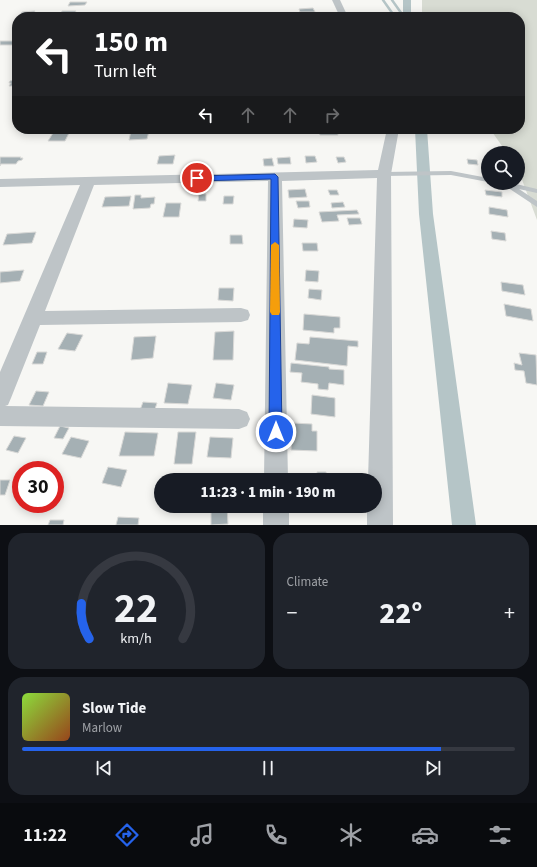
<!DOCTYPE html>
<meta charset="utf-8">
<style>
body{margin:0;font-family:"Source Sans 3",sans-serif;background:#20242c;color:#f1f3f6;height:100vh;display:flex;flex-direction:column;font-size:15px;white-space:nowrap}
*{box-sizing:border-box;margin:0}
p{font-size:13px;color:#9ea1a6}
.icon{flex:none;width:22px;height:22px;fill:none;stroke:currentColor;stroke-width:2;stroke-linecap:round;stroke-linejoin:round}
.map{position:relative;height:525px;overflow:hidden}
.details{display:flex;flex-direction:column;gap:8px;padding:8px;background:#0d0f14;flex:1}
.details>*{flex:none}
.banner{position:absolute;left:12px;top:12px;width:513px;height:122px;border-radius:16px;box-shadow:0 2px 10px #0003;background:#202124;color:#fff;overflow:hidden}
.buttons{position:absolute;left:481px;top:146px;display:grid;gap:8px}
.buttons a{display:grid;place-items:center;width:44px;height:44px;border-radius:50%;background:#171b24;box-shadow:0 2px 10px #0003;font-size:20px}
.speed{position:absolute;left:12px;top:461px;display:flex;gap:8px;font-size:20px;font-weight:700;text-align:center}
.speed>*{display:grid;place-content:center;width:52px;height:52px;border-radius:50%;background:#171b24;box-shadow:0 2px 10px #0003;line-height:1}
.speed .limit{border:6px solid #d22;background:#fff;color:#111}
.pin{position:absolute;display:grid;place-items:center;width:34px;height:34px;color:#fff;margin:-17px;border:2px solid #fff;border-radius:50%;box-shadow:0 1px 4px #0007}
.me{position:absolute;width:44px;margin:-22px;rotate:0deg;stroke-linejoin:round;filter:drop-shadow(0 0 3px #0008)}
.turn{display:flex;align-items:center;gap:14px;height:84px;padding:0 16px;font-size:18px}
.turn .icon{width:52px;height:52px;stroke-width:2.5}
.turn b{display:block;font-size:28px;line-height:34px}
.lanes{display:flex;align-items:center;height:38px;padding:0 16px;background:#0003;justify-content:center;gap:20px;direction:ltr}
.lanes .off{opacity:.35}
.big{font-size:30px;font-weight:800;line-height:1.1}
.details .card{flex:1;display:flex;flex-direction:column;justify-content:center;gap:6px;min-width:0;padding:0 14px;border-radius:16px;background:#20242c}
.details .dial{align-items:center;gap:0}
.dial svg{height:104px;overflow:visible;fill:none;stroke:#363941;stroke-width:7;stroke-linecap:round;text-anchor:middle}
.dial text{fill:#f1f3f6;stroke:none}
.song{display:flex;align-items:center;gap:12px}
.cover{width:48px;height:48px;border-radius:6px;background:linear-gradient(135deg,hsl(90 70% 55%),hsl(20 70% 35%))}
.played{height:4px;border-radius:2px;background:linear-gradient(90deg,#2563eb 85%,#363941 85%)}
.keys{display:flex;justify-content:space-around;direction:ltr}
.heat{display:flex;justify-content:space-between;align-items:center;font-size:22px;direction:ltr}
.details .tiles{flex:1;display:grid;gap:8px;grid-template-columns:1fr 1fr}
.card:last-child{grid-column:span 2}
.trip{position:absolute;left:154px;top:473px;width:228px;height:40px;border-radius:20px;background:#171b24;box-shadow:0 2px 10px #0003;font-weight:800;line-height:40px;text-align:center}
.tabs{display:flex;height:64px;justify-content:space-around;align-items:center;background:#090b0e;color:#9ea1a6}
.tabs .icon{width:28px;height:28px}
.tabs .current{color:#2563eb}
.tabs b{font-size:18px;color:#f1f3f6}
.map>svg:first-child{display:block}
.green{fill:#d8dcd3}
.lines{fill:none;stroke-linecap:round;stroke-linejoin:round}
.stream{stroke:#b5c5c7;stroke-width:2.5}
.canal{fill:#b5c5c7;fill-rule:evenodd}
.building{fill:#a5b0b4;stroke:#d9d9d7}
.lane{fill:#bec4c7;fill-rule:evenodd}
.street{fill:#bec4c7;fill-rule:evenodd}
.route{fill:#2563eb;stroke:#184099}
.slow{fill:#f59e0b}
</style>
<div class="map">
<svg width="537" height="525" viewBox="0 0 537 525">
<rect width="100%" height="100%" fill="#f7f7f4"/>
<!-- green -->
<polygon class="green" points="422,0 537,0 537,220 518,169 518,153 507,153 490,129 520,129 520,17 422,17"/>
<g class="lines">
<!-- stream -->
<g class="stream">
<polyline points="383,0 395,17"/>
<polyline points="392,0 404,17"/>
</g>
<!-- canal -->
<g class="canal">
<rect x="403" y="0" width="8" height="17"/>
<polygon points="415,129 427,129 433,214 476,525 452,525 419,214"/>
</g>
</g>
<!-- building -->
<g class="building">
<polygon points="70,2 87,2 85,5 68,6"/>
<polygon points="313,8 315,12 300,12 299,9"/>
<polygon points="35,11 33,14 20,15 22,12"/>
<polygon points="62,11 76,11 74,14 61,14"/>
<polygon points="0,41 17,41 17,42 15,45 0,45"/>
<polygon points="14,80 17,80 17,86 9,86 11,83 9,83 10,81"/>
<polygon points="318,129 336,129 338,135 320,135"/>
<polygon points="131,131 149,131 147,139 129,140"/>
<polygon points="53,133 69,133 65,141 48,141"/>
<polygon points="175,155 173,164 157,164 159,156"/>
<polygon points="305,156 315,156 317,162 306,163"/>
<polygon points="0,157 21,157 20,158 23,158 22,160 18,161 16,164 1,164 0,166"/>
<polygon points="290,157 291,164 278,164 277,158"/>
<polygon points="336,157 344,157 346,162 338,163"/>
<polygon points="272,158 274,166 264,166 263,159"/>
<polygon points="467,159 477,160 478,165 468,164"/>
<polygon points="305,189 307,197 289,198 288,190"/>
<polygon points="328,190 337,190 339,195 330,195"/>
<polygon points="485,190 502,192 502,197 486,195"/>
<polygon points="199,194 206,194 206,201 198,201"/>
<polygon points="135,195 141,195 141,198 155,197 154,204 151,204 150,208 133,209"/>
<polygon points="131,196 129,206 102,207 105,197"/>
<polygon points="224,196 234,196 233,204 223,204"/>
<polygon points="296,201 309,201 310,207 298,208"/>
<polygon points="343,202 345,207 332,208 331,203"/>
<polygon points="166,203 181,203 179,217 163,217"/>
<polygon points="489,207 507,210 508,217 489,214"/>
<polygon points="357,210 359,214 337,215 339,221 322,222 319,212"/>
<polygon points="347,218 360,218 362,224 349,225"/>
<polygon points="294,219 308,220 307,228 293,227"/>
<polygon points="491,231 505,233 506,241 492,239"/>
<polygon points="36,232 32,243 3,245 7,234"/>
<polygon points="230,235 242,235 243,244 230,244"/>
<polygon points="302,243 317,243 318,251 303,251"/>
<polygon points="24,270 20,281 0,283 0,272"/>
<polygon points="306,270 319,271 318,282 305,281"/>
<polygon points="501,282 523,285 525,295 502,291"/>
<polygon points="219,288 234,288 233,301 218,300"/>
<polygon points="309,289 322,290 321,300 308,298"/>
<polygon points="504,304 531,309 533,321 506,316"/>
<polygon points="304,314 340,317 340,328 334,328 334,333 303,330"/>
<polygon points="234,331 233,360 213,360 215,332"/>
<polygon points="67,333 83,335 75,351 58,349"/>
<polygon points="156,336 153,358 131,360 134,337"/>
<polygon points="310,337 358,341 358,347 348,346 347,366 295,360 297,343 309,344"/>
<polygon points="37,352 47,352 43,364 32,364"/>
<polygon points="519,353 536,355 537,385 526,383 524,371 515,370 514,363 522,365"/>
<polygon points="291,363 329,367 329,369 344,370 344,385 329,383 328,390 318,389 318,384 301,382 302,373 290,372"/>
<polygon points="168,383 192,385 188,404 164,403"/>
<polygon points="216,383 234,385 231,400 213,398"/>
<polygon points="36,391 49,392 43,406 29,405"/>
<polygon points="312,395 335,398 335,417 311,414"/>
<polygon points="143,402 157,403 153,415 139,413"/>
<polygon points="292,423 312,424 312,431 317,431 317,451 291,450"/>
<polygon points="60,426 69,428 63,439 54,438"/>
<polygon points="125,432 158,433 154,456 119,456"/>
<polygon points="178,432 196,432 192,464 174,464"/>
<polygon points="14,436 26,438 18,453 6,450"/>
<polygon points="71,437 89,441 81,458 62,454"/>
<polygon points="210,437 233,438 231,458 207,457"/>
<polygon points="108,467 127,470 121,487 102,483"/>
<polygon points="317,472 326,472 327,480 304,480 304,478 318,478"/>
<polygon points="0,480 10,480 5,495 0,495"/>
<polygon points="39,504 53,504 52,508 38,507"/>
<polygon points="211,506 227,506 228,524 211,525"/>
<polygon points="118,517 139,518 138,525 116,525"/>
<polygon points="50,520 64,520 63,525 48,525"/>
</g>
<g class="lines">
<!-- lane -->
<g class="lane">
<polygon points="451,171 488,178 488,182 451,175 384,176 380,174 384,172"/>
<polygon points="501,183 512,183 537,189 537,193 519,189 537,201 537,207"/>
</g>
<!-- street -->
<g class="street">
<polygon points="332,0 340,0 348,17 340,17"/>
<polygon points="387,129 399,129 391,174 393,525 367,525 367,506 375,506 375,480 368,480 377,178 282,181 288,480 264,480 268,181 94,185 45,311 241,308 248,310 250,315 248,320 241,322 40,325 11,398 8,405 5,406 239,409 247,412 250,419 247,426 239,429 0,426 0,372 80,185 0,187 0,179 378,170"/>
<rect x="263" y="506" width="26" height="19"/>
</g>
</g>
<!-- route -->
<polygon class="route" points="275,174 278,177 282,432 280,436 276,438 271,436 269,432 271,179 197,181 193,178 197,176"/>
<!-- slow -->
<polygon class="slow" points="275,242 279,245 280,312 279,315 272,315 270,312 271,245"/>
</svg>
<div class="buttons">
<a><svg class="icon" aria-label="search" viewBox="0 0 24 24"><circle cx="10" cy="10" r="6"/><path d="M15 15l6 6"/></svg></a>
</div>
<div class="speed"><div class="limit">30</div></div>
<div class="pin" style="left:197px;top:178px;background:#d93025"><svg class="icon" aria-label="arrive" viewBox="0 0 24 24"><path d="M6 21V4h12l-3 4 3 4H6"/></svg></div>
<svg class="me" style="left:276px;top:432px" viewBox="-20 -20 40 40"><circle r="17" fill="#2563eb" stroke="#fff" stroke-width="3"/><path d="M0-11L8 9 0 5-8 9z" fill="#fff"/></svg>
<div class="trip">11:23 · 1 min · 190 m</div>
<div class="banner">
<div class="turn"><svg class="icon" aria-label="left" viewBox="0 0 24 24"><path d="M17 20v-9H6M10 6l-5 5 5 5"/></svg><div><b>150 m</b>Turn left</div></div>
<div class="lanes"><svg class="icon" aria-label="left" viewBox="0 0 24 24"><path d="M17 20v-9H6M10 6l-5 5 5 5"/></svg><svg class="icon off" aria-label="ahead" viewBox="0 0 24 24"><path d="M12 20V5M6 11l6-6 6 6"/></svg><svg class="icon off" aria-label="ahead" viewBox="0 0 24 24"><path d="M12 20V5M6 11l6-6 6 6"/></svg><svg class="icon off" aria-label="right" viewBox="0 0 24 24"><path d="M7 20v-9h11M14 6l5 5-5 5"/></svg></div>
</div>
</div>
<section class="details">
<div class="tiles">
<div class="card dial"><svg viewBox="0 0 100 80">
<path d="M14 69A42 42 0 1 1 86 69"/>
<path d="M14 69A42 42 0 0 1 8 42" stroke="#2563eb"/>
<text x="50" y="56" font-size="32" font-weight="700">22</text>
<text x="50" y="72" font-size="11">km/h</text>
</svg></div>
<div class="card"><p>Climate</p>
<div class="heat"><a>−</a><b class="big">22°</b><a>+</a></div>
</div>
<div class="card">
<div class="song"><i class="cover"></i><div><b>Slow Tide</b><p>Marlow</p></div></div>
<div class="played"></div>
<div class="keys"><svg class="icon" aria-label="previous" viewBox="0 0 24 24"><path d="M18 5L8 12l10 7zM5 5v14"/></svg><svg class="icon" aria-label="pause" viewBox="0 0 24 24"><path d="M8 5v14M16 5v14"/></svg><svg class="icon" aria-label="next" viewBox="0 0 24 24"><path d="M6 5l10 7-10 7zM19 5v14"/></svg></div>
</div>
</div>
</section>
<nav class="tabs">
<b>11:22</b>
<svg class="icon current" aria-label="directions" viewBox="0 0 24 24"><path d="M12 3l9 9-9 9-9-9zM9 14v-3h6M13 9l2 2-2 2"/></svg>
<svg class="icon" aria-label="music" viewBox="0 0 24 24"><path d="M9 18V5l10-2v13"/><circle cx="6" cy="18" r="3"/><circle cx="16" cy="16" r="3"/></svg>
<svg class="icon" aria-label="phone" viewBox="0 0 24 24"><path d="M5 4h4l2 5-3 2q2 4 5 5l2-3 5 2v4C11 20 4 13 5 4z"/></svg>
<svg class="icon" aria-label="climate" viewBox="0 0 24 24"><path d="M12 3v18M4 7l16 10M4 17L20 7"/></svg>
<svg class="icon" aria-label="car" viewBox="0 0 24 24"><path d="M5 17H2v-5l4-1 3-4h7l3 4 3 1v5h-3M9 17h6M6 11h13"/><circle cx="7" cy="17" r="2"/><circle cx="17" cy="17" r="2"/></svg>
<svg class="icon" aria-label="filters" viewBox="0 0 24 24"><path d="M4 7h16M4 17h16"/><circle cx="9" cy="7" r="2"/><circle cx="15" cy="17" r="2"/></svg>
</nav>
